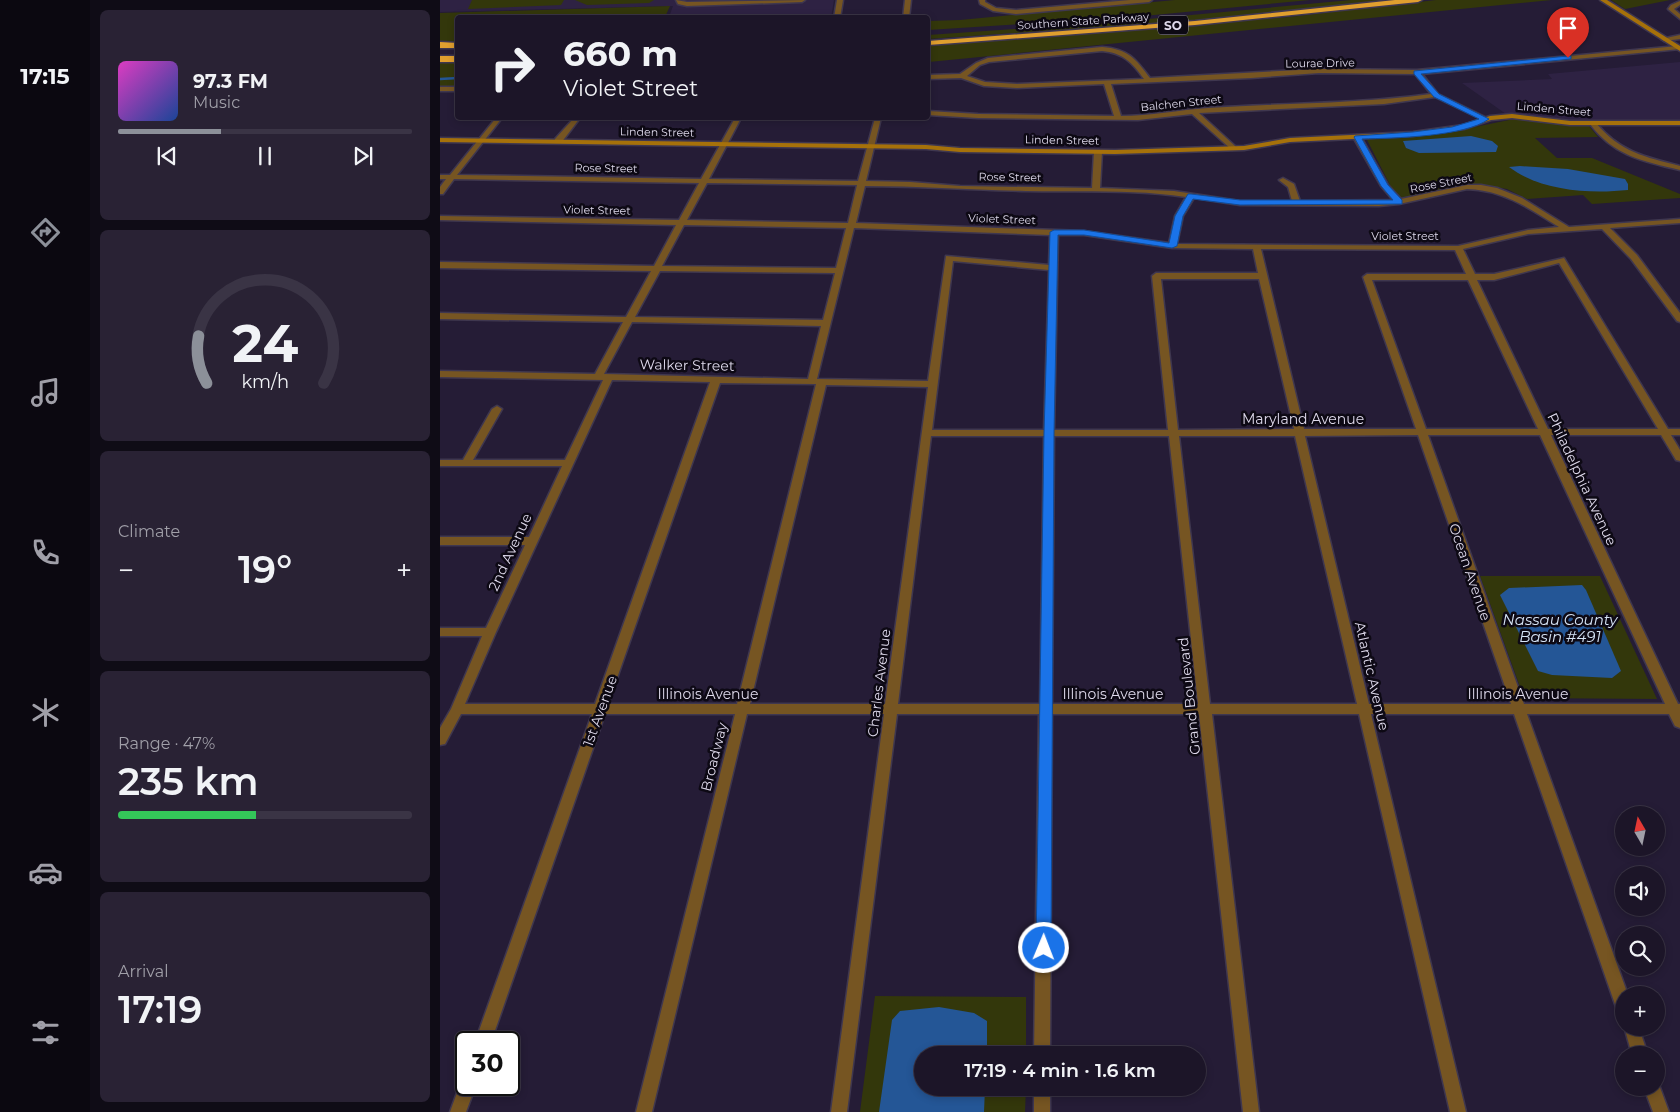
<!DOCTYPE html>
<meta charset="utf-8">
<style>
body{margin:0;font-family:Montserrat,sans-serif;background:#292234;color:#f1f3f6;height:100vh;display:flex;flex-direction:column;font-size:19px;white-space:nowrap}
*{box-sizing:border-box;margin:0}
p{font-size:16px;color:#a09fa8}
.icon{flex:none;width:28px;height:28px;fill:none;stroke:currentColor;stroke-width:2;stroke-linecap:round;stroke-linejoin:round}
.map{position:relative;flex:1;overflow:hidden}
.panel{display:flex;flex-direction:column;gap:10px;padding:10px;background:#0f0c16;width:350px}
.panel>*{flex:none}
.top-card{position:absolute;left:15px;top:15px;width:475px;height:105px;border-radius:5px;box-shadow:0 2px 8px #0003,0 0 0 1px #3a3445;background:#1c1528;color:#f1f3f6;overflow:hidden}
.needle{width:32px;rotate:351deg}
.fabs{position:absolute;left:1175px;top:806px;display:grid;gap:10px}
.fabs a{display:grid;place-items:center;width:50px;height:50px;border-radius:50%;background:#1c1528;box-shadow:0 2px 8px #0003,0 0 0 1px #3a3445;font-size:25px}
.speed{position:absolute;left:15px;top:1031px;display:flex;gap:10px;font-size:25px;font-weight:700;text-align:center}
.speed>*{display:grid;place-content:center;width:65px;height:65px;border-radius:50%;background:#1c1528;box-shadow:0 2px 8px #0003,0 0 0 1px #3a3445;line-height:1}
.speed .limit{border:2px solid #111;border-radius:8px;background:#fff;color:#111}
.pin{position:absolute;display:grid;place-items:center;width:42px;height:42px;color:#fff;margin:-51px -21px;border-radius:50% 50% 50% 0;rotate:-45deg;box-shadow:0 0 5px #0007}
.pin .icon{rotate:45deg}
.me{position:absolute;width:55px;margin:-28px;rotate:1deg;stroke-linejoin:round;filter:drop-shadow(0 0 4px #0008)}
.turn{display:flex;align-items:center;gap:18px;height:105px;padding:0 25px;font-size:22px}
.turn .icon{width:65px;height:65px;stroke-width:2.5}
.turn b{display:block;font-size:35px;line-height:42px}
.big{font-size:38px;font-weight:600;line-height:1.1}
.panel .tile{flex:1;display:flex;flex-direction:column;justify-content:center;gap:8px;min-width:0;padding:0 18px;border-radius:8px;background:#292234}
.panel .dial{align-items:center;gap:0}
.dial svg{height:130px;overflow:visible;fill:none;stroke:#3a3445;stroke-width:7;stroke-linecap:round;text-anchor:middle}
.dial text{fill:#f1f3f6;stroke:none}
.song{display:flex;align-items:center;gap:15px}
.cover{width:60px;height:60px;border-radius:8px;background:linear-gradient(135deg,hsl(310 70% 55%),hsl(220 70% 35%))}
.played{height:5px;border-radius:2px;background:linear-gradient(90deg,#8c9099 35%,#3a3445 35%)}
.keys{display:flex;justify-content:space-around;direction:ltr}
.heat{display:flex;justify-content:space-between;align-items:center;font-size:28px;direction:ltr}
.charge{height:8px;border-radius:4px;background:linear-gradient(90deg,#34c759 47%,#3a3445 0)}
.trip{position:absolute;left:474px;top:1046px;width:292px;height:50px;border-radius:25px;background:#1c1528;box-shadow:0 2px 8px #0003,0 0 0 1px #3a3445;font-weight:600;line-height:50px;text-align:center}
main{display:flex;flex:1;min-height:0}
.tabs{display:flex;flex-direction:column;width:90px;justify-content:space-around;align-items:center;background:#0b0810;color:#a09fa8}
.tabs .icon{width:35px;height:35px}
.tabs .selected{color:#8c9099}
.tabs b{font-size:22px;color:#f1f3f6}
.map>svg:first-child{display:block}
.built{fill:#2e2243}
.green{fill:#33370b}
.water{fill:#245696}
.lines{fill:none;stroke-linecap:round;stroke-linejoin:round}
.stream{stroke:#245696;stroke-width:2.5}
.street-casing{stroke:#3f374f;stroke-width:3}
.secondary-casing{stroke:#3f374f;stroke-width:3}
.highway-casing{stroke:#3f374f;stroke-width:3}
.street{fill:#765522;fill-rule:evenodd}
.secondary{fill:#a6710a;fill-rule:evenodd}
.highway{fill:#e09f2f;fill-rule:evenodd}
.route{fill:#1a73e8;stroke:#114b97}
.labels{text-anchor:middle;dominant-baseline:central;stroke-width:5;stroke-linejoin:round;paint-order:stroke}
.far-street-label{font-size:11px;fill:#dfdaec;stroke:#0d0914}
.shield{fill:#0d0914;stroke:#a09bab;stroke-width:1}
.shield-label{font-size:12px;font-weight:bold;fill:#dfdaec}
.street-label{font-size:14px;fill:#dfdaec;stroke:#0d0914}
.water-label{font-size:15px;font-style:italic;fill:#d6e4f6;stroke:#0d0914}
</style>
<main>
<nav class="tabs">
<b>17:15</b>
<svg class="icon selected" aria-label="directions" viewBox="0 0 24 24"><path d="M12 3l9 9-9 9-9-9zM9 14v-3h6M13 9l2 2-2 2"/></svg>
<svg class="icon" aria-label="music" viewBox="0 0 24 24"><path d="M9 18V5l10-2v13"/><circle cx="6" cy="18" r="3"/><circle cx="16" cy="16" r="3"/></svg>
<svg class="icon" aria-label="phone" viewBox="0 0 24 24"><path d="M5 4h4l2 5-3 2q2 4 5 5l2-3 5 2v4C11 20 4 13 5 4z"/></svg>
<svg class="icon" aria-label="climate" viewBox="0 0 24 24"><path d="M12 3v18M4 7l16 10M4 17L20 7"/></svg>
<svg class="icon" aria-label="car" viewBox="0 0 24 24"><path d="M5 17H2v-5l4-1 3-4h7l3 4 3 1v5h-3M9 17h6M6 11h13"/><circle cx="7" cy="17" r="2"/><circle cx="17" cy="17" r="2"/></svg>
<svg class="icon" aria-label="filters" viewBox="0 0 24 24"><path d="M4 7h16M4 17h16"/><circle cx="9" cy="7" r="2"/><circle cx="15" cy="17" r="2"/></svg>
</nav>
<section class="panel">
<div class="tile">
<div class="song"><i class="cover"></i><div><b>97.3 FM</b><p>Music</p></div></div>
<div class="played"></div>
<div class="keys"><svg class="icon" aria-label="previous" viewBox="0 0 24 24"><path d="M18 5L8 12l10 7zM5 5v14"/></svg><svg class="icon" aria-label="pause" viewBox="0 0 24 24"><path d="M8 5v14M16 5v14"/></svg><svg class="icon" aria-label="next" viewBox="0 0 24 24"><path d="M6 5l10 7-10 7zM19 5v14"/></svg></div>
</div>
<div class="tile dial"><svg viewBox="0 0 100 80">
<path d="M14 69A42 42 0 1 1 86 69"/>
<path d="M14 69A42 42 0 0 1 9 40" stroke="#8c9099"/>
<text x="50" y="56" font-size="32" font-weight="700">24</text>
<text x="50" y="72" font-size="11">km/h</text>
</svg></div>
<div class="tile"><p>Climate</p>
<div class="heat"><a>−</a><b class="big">19°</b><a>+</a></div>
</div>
<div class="tile"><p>Range · 47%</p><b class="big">235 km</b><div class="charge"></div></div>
<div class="tile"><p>Arrival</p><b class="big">17:19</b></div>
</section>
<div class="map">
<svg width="1240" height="1112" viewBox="0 0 1240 1112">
<rect width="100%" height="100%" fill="#251c36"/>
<!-- built -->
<g class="built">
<polygon points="0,0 394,0 391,18 229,17 233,6 0,12"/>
<polygon points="1240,62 1240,120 1130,121 1099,116 1066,114 1022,83 1112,79 1108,74"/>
</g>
<!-- green -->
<g class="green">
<polygon points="32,0 124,0 121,5 28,9"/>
<polygon points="135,0 214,0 209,3 147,5"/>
<polygon points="735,0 870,0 693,17 488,30 488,21 520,20"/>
<polygon points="911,0 950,0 763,20 488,39 488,35 676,22"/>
<polygon points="996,0 1112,0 489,62 489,74 488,75 488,45 849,17"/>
<polygon points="1171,0 1230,0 1185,9"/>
<polygon points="230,6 225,17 18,18 17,43 0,43 0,13"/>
<rect x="0" y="62" width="17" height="24"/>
<polygon points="1074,119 1149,126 1158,137 1095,138 1117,158 1152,158 1240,194 1240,198 1152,204 1143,195 1087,199 1067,189 1036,184 1024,185 963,199 952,189 926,138 1000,134"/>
<polygon points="1040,576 1160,576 1217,699 1084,698"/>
<polygon points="435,996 586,997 586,1055 482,1055 482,1088 586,1088 585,1112 420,1112"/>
</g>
<!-- water -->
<g class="water">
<polygon points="1031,136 1052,141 1058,146 1056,152 979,153 966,148 963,141"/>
<path d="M1080 166 1128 169 1185 179 1188 184V190C1149 194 1101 191 1069 167Z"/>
<polygon points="1142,585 1146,590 1181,671 1172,678 1112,675 1098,671 1060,595 1069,588"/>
<polygon points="499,1007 534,1013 547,1021 547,1055 482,1055 482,1088 545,1088 544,1112 439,1112 452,1020 460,1011"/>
</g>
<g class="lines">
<!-- stream -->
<polyline class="stream" points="0,79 18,78"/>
<defs>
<g id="street">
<polygon points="236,0 247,2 365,0 362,2 247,6 238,4"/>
<polygon points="397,0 403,0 400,18 394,18"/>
<polygon points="465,0 471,0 469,18 463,18"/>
<polygon points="539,0 545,0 545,2 556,8 576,10 690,0 712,0 709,2 576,14 553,11 540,4"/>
<polygon points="1240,1 1240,5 1234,9 1240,14 1240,19 1228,9 1231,5"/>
<polygon points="1240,35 1240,39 1224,41 1221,39"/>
<path d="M662 47C688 49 695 58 710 78L879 69 977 70 1238 46 1240 47V49L982 74 998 94 1047 118V120L1045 121 995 97 944 104 759 113 795 146 796 148 792 150 752 114 698 120 538 118 488 115V111L538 114 674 116 664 84 577 88 544 86 521 78 488 79V75L520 74 536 63 548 58ZM662 51C683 53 692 62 704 79L577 84 545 82 527 76 540 65 549 62ZM879 73 975 74 991 94C917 104 842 103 768 108 739 110 710 116 681 116L671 84 811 78Z"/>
<rect x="0" y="87" width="18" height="4"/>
<path d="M56 118H62L17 175 261 179 295 118H301L269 179 418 181 435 118H441L426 181 470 182 520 186 652 188 654 152 658 150 662 152 660 188 734 191 800 201H852L848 187 839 180 843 178 854 184 860 201 953 200 941 186 913 137 917 135 921 137 948 185 961 199 1027 185H1041L1057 188 1082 198 1129 227 1240 219V223L1170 228 1197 255 1240 313V322L1237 321 1191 259 1162 229 1088 234 1023 249 1035 274H1054L1124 258 1228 429H1240V435H1231L1240 450V461L1236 460 1221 435H1111L1238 704H1240V728L1235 726 1229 714H1087L1188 995H1184V1014L1178 1012 1176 1007 1074 714H931L1026 1112H1010L919 714H772L819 1112H803L759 714H612L610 1055H594L599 714H457L407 1112H391L444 714H307L212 1112H196L295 714H165L51 1042H35L152 714H21L5 744 0 745V728L11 709 42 636H0V628H46L85 545H0V537H89L122 466H0V460H23L52 409 57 406 62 409 33 460H125L163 380 0 377V371L155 374 183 322 0 319V313L186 317 211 271 0 268V262L214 266 236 225 0 220V216L239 220 259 183 14 179 3 194H0V187L6 179H0V175H10ZM267 183 417 185 408 223 247 220ZM425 186C479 186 532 190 586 191 639 192 694 189 746 197L735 216 729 243 644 231 416 223ZM1027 189C1063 190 1089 208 1119 227L1088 230 1018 246 737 244 743 216 754 198 800 205 939 206 959 204ZM244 225 406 228 396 268 222 266ZM414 228 610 235 609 265 506 256 488 381 377 379ZM618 235H644L732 248 813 249 818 273H716L712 276 728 430H614ZM821 249 1015 250 1026 274H927L923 277 976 429H864ZM513 261 609 270 604 430H492ZM1119 263 1218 429H1108L1037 280H1054ZM220 271 395 273 383 320 195 317ZM721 279H819L854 429 738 430ZM932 280H1028L1098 429H986ZM192 322 381 326 368 379 164 374ZM172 380 270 382 155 704H25L56 632ZM280 383 376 384 297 704H168ZM386 385 488 387 445 704H310ZM978 435 1071 704H929L865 436ZM988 435H1100L1225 704H1084ZM491 436H604L600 704H458ZM614 436H729L758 704H612ZM739 436H855L917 704H770Z"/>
<polygon points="134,118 140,118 121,143 115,143 115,139"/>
<path d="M1152 123H1156C1180 152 1205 157 1240 166V170C1203 161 1174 156 1150 124Z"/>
<polygon points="1184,1026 1199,1028 1208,1055 1192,1055"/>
<polygon points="26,1078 26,1085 36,1085 26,1112 10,1112 22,1079"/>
<polygon points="1216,1082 1218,1082 1229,1112 1213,1112 1204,1088 1216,1088"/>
<rect x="594" y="1088" width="16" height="24"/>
</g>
<g id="secondary">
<polygon points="1160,0 1167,0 1240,46 1240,51"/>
<polygon points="1072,114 1130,121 1240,121 1240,125 1130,125 1072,118 1051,120 1024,129 973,136 850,142 804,150 675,154 520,152 486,149 0,142 0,138 486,145 520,148 675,150 804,146 850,138 973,132 1023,125 1050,116"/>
</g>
<g id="highway">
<polygon points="955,0 982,0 978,2 755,25 488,45 488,41 755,21"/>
<polygon points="0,42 18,43 18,48 0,48"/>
<rect x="0" y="56" width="18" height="6"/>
</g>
</defs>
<!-- street casing -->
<use href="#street" class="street-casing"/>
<!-- secondary casing -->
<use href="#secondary" class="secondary-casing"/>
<!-- highway casing -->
<use href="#highway" class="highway-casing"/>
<!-- street -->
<use href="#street" class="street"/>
<!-- secondary -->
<use href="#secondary" class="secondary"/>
<!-- highway -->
<use href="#highway" class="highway"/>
</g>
<!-- route -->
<path class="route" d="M1128 56H1131V59L981 74 999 94 1049 119C1024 137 954 138 922 139L948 185 962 200V204L800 205 753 199 743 216 737 246 732 248 644 235H618L614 433 611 948 609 953 604 955 598 953 596 948 604 433 610 232 614 230H644L729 243 735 216 748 194H751L800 200H953L941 186 914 137 915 136 973 132 1012 127 1039 119 994 97 974 74V71Z"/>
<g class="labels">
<!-- far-street labels -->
<g class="far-street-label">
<text transform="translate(643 21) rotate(-4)">Southern State Parkway</text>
<text transform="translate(880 63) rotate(-1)">Lourae Drive</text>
<text transform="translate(741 103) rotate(-6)">Balchen Street</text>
<text transform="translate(1114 109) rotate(5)">Linden Street</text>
<text transform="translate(217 132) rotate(1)">Linden Street</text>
<text transform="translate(622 140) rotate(1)">Linden Street</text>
<text transform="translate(166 168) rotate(1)">Rose Street</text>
<text transform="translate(570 177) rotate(1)">Rose Street</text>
<text transform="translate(1001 183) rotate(-11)">Rose Street</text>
<text transform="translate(157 210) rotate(1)">Violet Street</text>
<text transform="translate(562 219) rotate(2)">Violet Street</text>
<text x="965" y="236">Violet Street</text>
</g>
<!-- shield labels -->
<rect class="shield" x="718" y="15.5" width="30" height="19" rx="4"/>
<g class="shield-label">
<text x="733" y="25">SO</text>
</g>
<!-- street labels -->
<g class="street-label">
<text transform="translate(247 365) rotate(1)">Walker Street</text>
<text x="863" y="419">Maryland Avenue</text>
<text transform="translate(1142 479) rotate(65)">Philadelphia Avenue</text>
<text transform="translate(70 552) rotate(-65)">2nd Avenue</text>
<text transform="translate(1030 572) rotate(71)">Ocean Avenue</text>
<text transform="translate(932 676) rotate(77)">Atlantic Avenue</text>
<text transform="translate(439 683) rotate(-83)">Charles Avenue</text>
<text x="268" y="694">Illinois Avenue</text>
<text x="673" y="694">Illinois Avenue</text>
<text x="1078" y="694">Illinois Avenue</text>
<text transform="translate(749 696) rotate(-96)">Grand Boulevard</text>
<text transform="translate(160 711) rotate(-70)">1st Avenue</text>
<text transform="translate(274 757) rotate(-76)">Broadway</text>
</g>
<!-- water labels -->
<g class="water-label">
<text x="1120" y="619">Nassau County<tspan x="1120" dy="17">Basin #491</tspan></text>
</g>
</g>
</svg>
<div class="fabs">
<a><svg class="needle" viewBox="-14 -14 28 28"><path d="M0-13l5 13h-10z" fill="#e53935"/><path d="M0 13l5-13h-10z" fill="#a09fa8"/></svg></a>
<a><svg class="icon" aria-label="sound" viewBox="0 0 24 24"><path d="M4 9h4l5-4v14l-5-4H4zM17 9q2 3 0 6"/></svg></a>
<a><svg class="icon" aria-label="search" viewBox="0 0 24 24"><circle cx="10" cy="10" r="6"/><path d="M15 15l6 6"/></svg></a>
<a>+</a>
<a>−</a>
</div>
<div class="speed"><div class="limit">30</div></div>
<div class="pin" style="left:1128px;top:58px;background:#d93025"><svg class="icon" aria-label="arrive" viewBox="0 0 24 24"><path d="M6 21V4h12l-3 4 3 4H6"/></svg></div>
<svg class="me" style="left:604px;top:948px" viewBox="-20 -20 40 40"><circle r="17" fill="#1a73e8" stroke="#fff" stroke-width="3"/><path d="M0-11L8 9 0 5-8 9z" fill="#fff"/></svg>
<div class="trip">17:19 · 4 min · 1.6 km</div>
<div class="top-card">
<div class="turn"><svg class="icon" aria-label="right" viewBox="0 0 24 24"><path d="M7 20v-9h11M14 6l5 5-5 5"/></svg><div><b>660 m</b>Violet Street</div></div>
</div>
</div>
</main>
